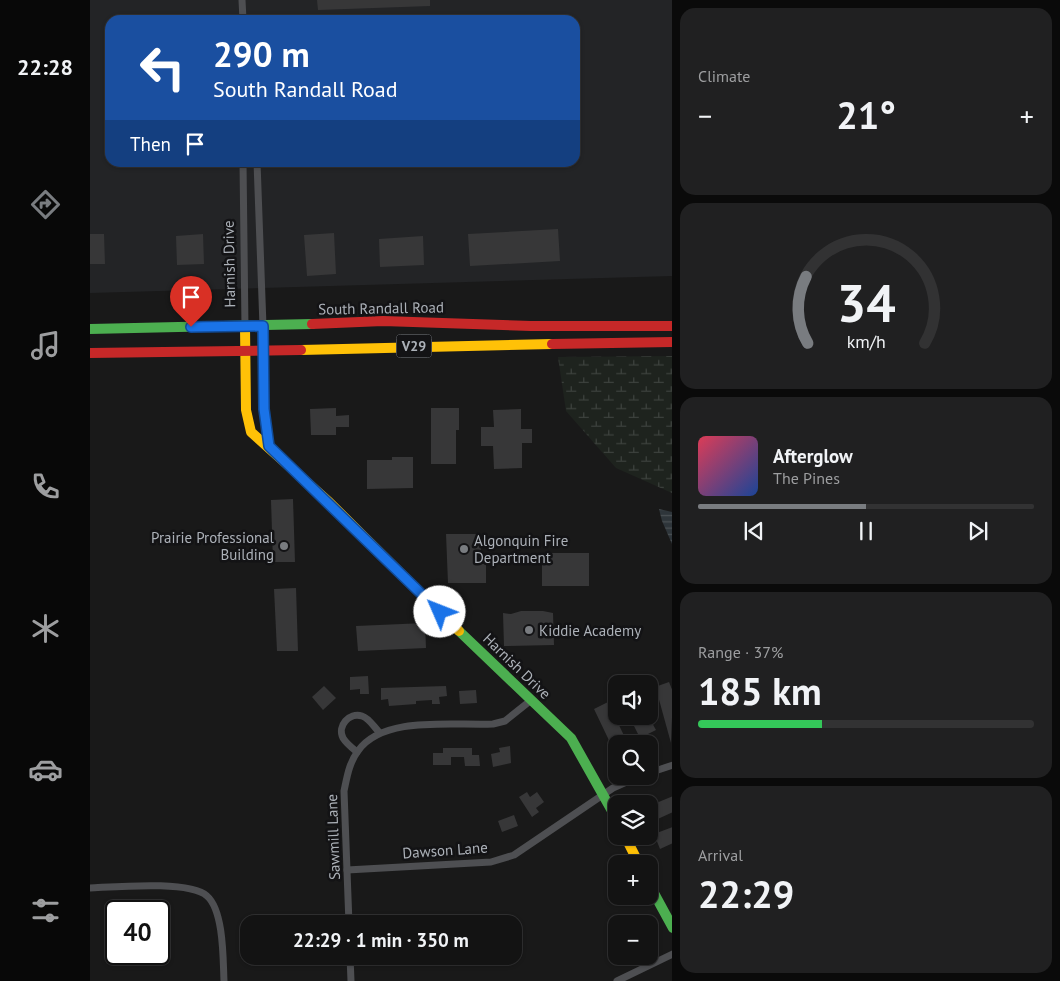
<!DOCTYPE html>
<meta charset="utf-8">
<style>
body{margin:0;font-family:"PT Sans",sans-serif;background:#202021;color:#f1f3f6;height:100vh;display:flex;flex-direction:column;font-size:19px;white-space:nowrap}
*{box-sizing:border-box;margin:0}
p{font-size:16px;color:#9d9ea0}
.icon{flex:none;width:28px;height:28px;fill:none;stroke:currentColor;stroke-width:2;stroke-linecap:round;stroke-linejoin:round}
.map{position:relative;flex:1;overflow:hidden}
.drawer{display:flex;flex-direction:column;gap:8px;padding:8px;background:#0a0a0a;width:388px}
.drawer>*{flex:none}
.banner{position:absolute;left:15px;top:15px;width:475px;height:152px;border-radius:15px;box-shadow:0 1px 4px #0004,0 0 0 1px #323233;background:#1a4fa0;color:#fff;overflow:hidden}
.controls{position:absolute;left:518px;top:675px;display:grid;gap:10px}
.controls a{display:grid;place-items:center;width:50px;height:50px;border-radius:10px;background:#131313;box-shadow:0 1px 4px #0004,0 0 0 1px #323233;font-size:25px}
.speed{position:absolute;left:15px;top:900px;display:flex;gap:10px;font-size:25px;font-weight:700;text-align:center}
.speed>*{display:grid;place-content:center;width:65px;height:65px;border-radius:50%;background:#131313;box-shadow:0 1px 4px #0004,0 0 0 1px #323233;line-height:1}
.speed .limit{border:2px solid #111;border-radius:8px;background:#fff;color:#111}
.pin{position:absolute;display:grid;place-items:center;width:42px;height:42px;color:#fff;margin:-51px -21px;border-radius:50% 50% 50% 0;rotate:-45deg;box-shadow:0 0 5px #0007}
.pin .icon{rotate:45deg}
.me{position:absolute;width:55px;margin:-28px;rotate:314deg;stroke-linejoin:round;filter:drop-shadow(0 0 4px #0008)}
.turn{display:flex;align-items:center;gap:18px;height:105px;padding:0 25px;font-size:22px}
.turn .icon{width:65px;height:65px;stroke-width:2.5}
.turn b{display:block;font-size:35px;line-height:42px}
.then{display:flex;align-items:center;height:48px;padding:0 25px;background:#0003;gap:10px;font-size:19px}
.big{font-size:38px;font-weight:700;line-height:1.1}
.drawer .tile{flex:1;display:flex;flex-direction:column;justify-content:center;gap:8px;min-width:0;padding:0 18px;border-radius:15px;background:#202021}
.drawer .dial{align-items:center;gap:0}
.dial svg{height:130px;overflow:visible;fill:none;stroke:#323233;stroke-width:7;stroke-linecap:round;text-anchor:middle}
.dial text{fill:#f1f3f6;stroke:none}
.song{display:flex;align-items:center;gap:15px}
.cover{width:60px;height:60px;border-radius:8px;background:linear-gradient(135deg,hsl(350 70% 55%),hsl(220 70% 35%))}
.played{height:5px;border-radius:2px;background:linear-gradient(90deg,#797c80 50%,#323233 50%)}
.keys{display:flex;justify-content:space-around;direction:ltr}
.heat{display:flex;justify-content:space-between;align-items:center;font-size:28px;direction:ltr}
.charge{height:8px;border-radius:4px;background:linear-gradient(90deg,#34c759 37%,#323233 0)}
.trip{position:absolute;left:150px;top:915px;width:282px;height:50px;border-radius:15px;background:#131313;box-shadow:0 1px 4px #0004,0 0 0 1px #323233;font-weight:700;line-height:50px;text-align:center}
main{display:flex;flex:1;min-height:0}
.tabs{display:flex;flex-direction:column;width:90px;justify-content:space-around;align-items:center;background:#080808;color:#9d9ea0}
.tabs .icon{width:35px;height:35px}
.tabs .current{color:#797c80}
.tabs b{font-size:22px;color:#f1f3f6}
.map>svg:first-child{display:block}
.built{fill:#232426;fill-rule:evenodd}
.wetland{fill:url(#wetland-marsh)}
.water{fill:url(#water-rules)}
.building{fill:#373738}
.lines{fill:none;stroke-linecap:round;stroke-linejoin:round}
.street{stroke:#4e4f52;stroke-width:7}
.fast{stroke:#4caf50;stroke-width:10}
.slow{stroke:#ffc107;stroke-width:10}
.jam{stroke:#c62828;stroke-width:10}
.route-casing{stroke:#114b97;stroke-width:12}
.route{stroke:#1a73e8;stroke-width:9}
.poi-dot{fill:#797c80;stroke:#131315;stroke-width:2}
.labels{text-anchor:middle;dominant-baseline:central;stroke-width:5;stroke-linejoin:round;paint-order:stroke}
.shield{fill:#131315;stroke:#7e8287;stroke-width:1}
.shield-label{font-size:14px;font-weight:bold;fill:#acb1b8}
.street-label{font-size:15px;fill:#acb1b8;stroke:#131315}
.poi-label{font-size:15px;fill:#acb1b8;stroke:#131315;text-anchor:start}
</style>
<main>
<nav class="tabs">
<b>22:28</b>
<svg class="icon current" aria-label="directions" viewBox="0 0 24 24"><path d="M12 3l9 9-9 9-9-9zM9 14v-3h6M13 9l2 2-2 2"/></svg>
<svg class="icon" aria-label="music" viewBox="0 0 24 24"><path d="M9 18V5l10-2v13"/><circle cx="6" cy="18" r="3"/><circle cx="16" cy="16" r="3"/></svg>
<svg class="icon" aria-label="phone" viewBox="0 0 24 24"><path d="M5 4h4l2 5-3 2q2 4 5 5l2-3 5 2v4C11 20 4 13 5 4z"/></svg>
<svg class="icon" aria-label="climate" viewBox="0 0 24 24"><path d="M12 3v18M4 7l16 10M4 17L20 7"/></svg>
<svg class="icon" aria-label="car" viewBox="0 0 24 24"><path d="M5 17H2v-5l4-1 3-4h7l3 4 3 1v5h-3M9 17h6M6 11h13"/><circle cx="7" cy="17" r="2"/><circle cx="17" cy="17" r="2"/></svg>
<svg class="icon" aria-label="filters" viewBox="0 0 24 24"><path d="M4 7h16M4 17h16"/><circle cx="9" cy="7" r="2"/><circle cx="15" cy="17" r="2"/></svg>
</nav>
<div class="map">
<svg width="583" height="981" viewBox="0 0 583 981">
<defs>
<pattern id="wetland-marsh" width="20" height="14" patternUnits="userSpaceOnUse" patternTransform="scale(1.25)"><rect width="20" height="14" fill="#1e231e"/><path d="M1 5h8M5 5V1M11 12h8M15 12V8" fill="none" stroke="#3c413d"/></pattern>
<pattern id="water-rules" width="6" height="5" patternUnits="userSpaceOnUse" patternTransform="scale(1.25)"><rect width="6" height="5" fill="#2e353a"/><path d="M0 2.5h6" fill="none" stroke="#4a5054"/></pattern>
</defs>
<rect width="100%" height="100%" fill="#191919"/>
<!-- built -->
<path class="built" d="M0 0H582V276L0 293ZM20 20H485V162H20Z"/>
<!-- wetland -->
<polygon class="wetland" points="582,356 583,356 582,493 526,468 476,411 468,357"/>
<!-- water -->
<polygon class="water" points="569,509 582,512 582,544 572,521"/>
<!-- building -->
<g class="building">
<polygon points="227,0 340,0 340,6 228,10"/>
<polygon points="468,229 470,261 380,266 378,234"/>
<polygon points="244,233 246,274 217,276 214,235"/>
<polygon points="0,234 14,234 15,264 0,264"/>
<polygon points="113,234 114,264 87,265 86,236"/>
<polygon points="333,236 334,265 290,267 289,239"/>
<polygon points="246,408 246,416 259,415 259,427 246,427 246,435 221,435 220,409"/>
<polygon points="341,408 369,408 369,430 366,430 366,464 341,464"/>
<polygon points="431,409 431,429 442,429 442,443 432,443 432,468 404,469 403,446 391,446 391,427 404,427 403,410"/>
<polygon points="302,457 323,457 323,488 277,489 277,460 302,460"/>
<polygon points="203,499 205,562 183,562 181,500"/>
<polygon points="356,534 391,534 391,564 396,564 396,583 358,583"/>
<rect x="452" y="553" width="47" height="33"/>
<polygon points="206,588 208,651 187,651 184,589"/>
<polygon points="431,611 453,611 463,613 464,645 414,646 413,613 421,614"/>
<polygon points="335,623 336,648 268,651 266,626"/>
<polygon points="278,676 279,694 270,694 270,689 260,690 260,677"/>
<polygon points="579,682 583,692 581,743 568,696 565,697 562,688"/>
<polygon points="234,686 246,698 233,710 222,697"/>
<polygon points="356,686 357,696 349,697 350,704 342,704 342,700 326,701 326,704 299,706 298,699 291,700 291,688"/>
<polygon points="386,690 387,703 370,704 369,691"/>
<polygon points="518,702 538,744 526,744 526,755 504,709"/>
<polygon points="539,716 556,716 558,722 561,721 566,730 550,738"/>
<polygon points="420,746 421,763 403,767 401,754 410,752 409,748"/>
<polygon points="353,748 382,748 382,755 389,755 390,766 375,766 374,757 361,757 361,765 343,765 343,753 353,753"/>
<polygon points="437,792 440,797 447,792 454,802 446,808 449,812 442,817 429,797"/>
<polygon points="583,796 583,812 559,823 559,806"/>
<polygon points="424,815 428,826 412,832 408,821"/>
<polygon points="583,827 583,843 570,849 564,834"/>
</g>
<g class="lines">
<!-- street -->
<g class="street">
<polyline points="152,0 153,20"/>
<polyline points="153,162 155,327"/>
<polyline points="167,162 173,326"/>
<path d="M267 752C262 748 256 743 253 738 247 726 259 712 272 716 279 718 284 727 289 732"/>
<polyline points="559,773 583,765"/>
<polyline points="257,870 401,862 424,855 523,788 550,776"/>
<path d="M0 888C24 887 100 880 117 896 134 911 133 960 134 981"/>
<path d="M259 924 254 791C257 777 259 763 268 751 293 715 364 726 403 724L415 721 440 701"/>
<polyline points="260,956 261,981"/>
<polyline points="527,981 583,954"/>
</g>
<!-- fast -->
<g class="fast">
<polyline points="0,329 222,324"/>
<polyline points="369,631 481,738 526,818"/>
<polyline points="559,884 583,928"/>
</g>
<!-- slow -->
<g class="slow">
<polyline points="155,327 156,410 161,432 239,502 369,631"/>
<polyline points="211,350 462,344"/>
<polyline points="535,836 549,864"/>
</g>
<!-- jam -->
<g class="jam">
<polyline points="222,324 293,321 441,326 583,326"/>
<polyline points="173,326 174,409 179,446"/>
<polyline points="462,344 583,342"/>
<polyline points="0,353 211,350"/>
</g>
</g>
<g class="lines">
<defs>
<polyline id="route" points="101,327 173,326 174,409 179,446 350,612"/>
</defs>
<!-- route casing -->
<use href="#route" class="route-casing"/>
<!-- route -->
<use href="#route" class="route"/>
</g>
<!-- markers -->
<g class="poi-dot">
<circle cx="194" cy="546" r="5"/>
<circle cx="374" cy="549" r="5"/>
<circle cx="439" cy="630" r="5"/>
</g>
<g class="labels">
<!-- shield labels -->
<rect class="shield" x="306.5" y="334.5" width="35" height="23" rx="4"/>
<g class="shield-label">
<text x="324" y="346">V29</text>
</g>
<!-- street labels -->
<g class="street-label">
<text transform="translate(139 264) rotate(-91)">Harnish Drive</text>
<text transform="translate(291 308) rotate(-1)">South Randall Road</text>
<text transform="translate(427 666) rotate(44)">Harnish Drive</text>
<text transform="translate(243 837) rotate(-92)">Sawmill Lane</text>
<text transform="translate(355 850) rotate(-4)">Dawson Lane</text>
</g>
<!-- poi labels -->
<g class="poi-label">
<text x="184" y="537" text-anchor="end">Prairie Professional<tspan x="184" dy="17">Building</tspan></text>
<text x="384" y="540">Algonquin Fire<tspan x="384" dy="17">Department</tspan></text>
<text x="449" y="630">Kiddie Academy</text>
</g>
</g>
</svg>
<div class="controls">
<a><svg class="icon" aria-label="sound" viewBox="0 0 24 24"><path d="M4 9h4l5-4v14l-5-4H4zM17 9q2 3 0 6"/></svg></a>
<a><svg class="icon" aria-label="search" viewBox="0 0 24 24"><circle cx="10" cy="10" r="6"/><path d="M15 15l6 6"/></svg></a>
<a><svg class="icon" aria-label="layers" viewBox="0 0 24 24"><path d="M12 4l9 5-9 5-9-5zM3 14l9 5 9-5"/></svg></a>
<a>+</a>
<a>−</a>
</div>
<div class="speed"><div class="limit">40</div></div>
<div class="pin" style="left:101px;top:327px;background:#d93025"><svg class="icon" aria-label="arrive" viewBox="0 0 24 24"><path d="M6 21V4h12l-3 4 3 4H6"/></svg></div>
<svg class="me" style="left:350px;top:612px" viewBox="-20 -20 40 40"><circle r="19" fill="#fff"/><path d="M0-13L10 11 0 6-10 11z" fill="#1a73e8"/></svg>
<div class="trip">22:29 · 1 min · 350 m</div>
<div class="banner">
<div class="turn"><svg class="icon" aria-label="left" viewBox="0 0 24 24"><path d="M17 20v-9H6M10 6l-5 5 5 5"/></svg><div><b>290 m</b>South Randall Road</div></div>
<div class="then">Then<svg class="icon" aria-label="arrive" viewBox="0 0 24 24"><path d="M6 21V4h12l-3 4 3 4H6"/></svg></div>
</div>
</div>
<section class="drawer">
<div class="tile"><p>Climate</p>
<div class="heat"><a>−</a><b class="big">21°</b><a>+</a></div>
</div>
<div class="tile dial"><svg viewBox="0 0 100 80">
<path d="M14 69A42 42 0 1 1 86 69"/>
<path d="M14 69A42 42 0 0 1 13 28" stroke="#797c80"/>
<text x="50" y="56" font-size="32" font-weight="700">34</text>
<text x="50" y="72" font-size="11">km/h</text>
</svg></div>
<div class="tile">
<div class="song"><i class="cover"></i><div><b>Afterglow</b><p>The Pines</p></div></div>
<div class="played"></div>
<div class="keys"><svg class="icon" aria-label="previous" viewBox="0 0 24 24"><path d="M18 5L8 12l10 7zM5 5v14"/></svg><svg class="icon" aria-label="pause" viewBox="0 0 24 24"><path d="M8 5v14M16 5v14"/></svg><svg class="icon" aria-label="next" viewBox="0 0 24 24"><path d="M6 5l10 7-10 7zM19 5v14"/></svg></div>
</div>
<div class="tile"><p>Range · 37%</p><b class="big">185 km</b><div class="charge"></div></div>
<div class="tile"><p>Arrival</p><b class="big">22:29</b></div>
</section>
</main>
